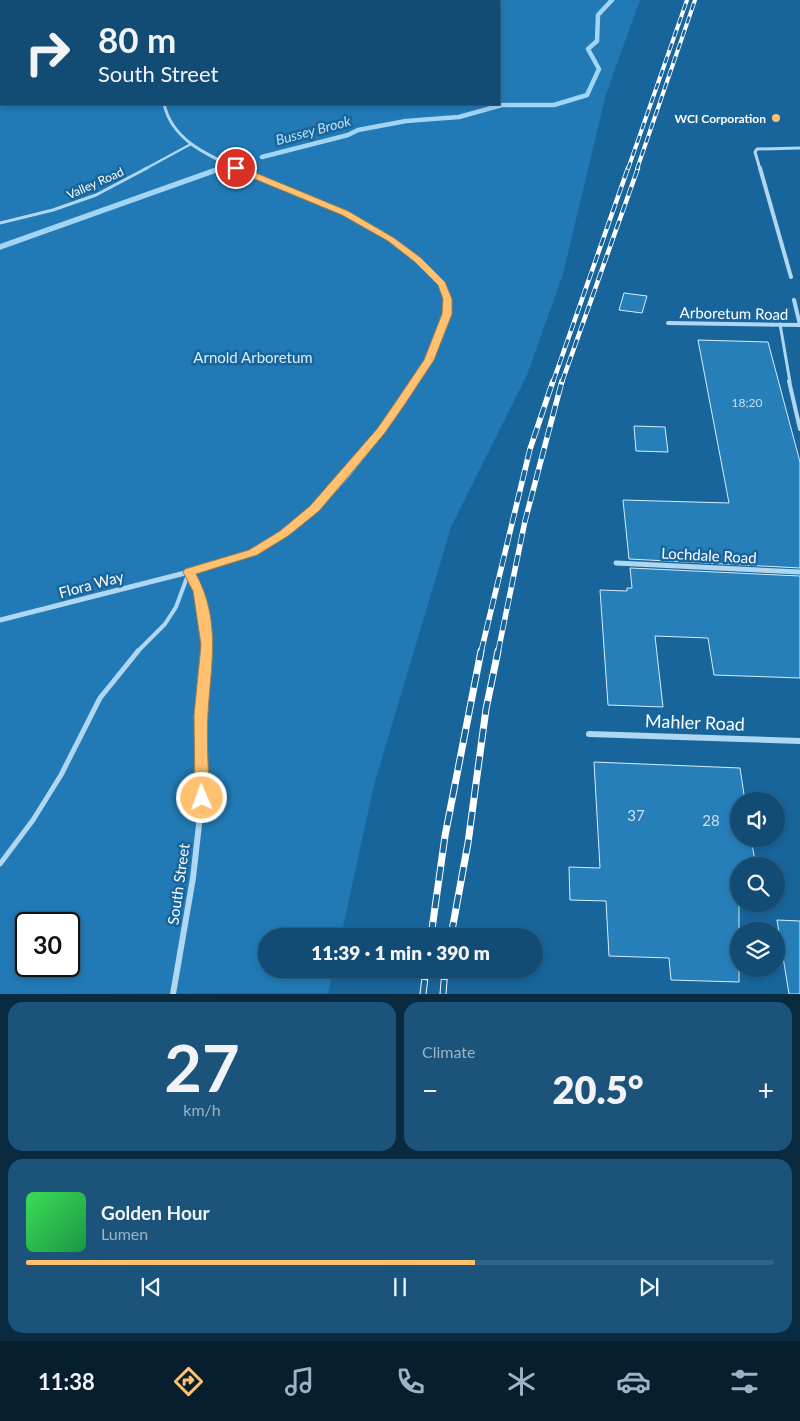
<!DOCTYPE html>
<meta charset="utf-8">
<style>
body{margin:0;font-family:Lato,sans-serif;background:#1b537a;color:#f1f3f6;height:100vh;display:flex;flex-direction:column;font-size:19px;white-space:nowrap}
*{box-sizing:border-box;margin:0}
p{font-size:16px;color:#9cb4c5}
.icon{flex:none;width:28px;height:28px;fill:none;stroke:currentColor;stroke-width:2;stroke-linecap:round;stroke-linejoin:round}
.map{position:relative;height:994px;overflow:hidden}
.side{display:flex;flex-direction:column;gap:8px;padding:8px;background:#0a2a40;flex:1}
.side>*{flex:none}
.hud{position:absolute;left:0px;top:0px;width:500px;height:105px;box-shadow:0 2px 8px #0003,0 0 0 1px #316387;background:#124c75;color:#f1f3f6;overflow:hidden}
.tools{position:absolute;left:730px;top:792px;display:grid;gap:10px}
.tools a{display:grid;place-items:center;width:55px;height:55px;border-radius:50%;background:#124c75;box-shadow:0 2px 8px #0003,0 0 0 1px #316387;font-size:25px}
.speed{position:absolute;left:15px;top:912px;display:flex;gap:10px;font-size:25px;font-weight:700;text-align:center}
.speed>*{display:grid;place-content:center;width:65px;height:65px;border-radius:50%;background:#124c75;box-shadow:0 2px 8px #0003,0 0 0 1px #316387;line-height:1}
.speed .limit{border:2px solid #111;border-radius:8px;background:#fff;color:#111}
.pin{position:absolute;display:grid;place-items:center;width:42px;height:42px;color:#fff;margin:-21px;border:2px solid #fff;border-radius:50%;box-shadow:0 1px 5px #0007}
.me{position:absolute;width:55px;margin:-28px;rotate:358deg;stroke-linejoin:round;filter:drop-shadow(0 0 4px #0008)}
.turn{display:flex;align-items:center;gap:18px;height:105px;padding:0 15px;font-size:22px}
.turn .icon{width:65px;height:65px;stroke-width:2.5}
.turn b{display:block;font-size:35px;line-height:42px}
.big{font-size:38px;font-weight:800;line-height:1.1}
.side .tile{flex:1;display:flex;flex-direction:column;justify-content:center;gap:8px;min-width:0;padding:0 18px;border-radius:15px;background:#1b537a}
.side .dial{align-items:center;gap:0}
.dial b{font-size:65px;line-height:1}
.song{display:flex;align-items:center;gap:15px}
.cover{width:60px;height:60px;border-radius:8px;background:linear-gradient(135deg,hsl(130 70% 55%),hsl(140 70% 35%))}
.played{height:5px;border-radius:2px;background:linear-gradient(90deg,#ffc070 60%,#316387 60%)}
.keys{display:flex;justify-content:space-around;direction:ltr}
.heat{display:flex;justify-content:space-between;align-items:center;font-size:28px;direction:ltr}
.side .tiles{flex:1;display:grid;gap:8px;grid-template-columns:1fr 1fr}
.tile:last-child{grid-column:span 2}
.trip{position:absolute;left:258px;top:928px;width:285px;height:50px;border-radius:25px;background:#124c75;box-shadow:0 2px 8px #0003,0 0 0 1px #316387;font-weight:800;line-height:50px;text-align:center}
.tabs{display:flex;height:80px;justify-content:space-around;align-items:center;background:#071e2f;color:#9cb4c5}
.tabs .icon{width:35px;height:35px}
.tabs .on{color:#ffc070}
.tabs b{font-size:22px;color:#f1f3f6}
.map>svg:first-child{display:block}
.green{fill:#217ab5;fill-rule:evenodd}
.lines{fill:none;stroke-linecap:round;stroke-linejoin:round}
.stream-far1{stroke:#a2d4f4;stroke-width:4.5}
.stream{stroke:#a2d4f4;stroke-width:5.5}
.building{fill:#277fba;stroke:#d7edfc}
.lane-far3{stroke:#afd7f2;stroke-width:2.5}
.lane-far2{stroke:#afd7f2;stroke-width:3}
.lane-far1{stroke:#afd7f2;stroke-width:4}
.lane{stroke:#afd7f2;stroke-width:5}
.street-far3{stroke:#afd7f2;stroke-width:3}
.street-far2{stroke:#afd7f2;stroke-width:4}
.street-far1{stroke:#afd7f2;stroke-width:5}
.street{stroke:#afd7f2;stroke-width:6}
.rail-far3-casing{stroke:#fff;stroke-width:4}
.rail-far2-casing{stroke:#fff;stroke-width:4.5}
.rail-far1-casing{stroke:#fff;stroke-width:5.5}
.rail-casing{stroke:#fff;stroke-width:7}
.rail-far3{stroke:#18659c;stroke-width:2.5;stroke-dasharray:7;stroke-linecap:butt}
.rail-far2{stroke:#18659c;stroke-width:3;stroke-dasharray:9;stroke-linecap:butt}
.rail-far1{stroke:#18659c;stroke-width:4;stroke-dasharray:11;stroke-linecap:butt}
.rail{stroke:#18659c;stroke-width:5;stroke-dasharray:14;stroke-linecap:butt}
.route{fill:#ffc070;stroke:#a67d49}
.poi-dot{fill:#ffc070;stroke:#18659c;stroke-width:2}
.labels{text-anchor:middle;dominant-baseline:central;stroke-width:5;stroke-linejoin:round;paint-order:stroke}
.far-poi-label{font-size:12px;font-weight:bold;fill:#fff;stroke:#18659c;text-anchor:end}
.far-street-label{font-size:12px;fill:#fff;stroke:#18659c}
.number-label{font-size:12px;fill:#c9dfee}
.far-water-label{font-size:14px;font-style:italic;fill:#bce1f8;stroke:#18659c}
.street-label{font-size:15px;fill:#fff;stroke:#18659c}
.park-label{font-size:15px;fill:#d7edfc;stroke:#18659c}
.near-number-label{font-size:15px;fill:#c9dfee}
.near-street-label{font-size:18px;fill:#fff;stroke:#18659c}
</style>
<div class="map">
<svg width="800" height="994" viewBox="0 0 800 994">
<rect width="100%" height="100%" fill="#18659c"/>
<!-- green -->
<path class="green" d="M0 0H640L606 94 563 274 527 375 451 527 374 785 341 936H266V969H334L328 993 0 994ZM1 1H499V104H1ZM26 924H69V966H26Z"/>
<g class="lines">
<!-- stream-far1 -->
<polyline class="stream-far1" points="262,157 348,135 358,130 406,121 459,117 502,105 554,105 587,95 599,69 588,49 597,41 598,15 612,0"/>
<!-- stream -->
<polyline class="stream" points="0,247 216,170"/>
</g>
<!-- building -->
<g class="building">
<polygon points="624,293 647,296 642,313 619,310"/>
<polygon points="698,340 768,342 800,462 800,568 629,559 623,500 729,503"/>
<polygon points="634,426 665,427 668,452 636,451"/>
<polygon points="630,568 800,576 800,678 714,675 708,638 655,636 663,707 608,705 600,590 627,591 627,588 632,588"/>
<polygon points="594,762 740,768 745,801 739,801 739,839 751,839 756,866 739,866 739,982 671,980 669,958 609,956 606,901 570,900 569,867 600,868"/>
<polygon points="777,920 800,921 800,994 789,994"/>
</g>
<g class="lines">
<!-- lane-far3 -->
<polyline class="lane-far3" points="145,169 191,144"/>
<!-- lane-far2 -->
<g class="lane-far2">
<polyline points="0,223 53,210 96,195 147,168"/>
<polyline points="780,324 790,382"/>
</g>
<!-- lane-far1 -->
<g class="lane-far1">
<polyline points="789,381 800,429"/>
<polyline points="137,652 165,624 176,607 189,572"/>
</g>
<!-- lane -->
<polyline class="lane" points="0,864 33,820 61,775 100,698 138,651"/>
<!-- street-far3 -->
<g class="street-far3">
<path d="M164 104C172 140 207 155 238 169"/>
<polyline points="760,169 755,152 757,149 800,148"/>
</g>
<!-- street-far2 -->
<g class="street-far2">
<path d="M235 168C305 198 386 220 439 279 460 307 430 357 415 382"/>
<polyline points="760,168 791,277"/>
<polyline points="794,300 800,325"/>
<polyline points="668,323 800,325"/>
</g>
<!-- street-far1 -->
<g class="street-far1">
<polyline points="616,563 800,572"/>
<polyline points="0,620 189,572"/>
<path d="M207 652 208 645 199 591 189 572C214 564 241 559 265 546 323 516 381 436 415 381"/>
</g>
<!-- street -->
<g class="street">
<polyline points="589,734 800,741"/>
<polyline points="173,994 193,878 202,798 201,715 207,651"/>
</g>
<defs>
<g id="rail-far3">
<polyline points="628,169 687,0"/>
<polyline points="637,169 695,0"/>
</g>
<g id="rail-far2">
<polyline points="553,382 628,168"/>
<polyline points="562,382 638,168"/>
</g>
<g id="rail-far1">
<polyline points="481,652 530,449 553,381"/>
<polyline points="498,652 525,521 562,381"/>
</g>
<g id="rail">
<polyline points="431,936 445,836 481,651"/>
<polyline points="451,936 468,843 486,709 498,651"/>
<polyline points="423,994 426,969"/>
<polyline points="443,994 445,969"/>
</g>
</defs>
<!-- rail-far3 casing -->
<use href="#rail-far3" class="rail-far3-casing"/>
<!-- rail-far2 casing -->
<use href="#rail-far2" class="rail-far2-casing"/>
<!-- rail-far1 casing -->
<use href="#rail-far1" class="rail-far1-casing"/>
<!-- rail casing -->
<use href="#rail" class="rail-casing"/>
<!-- rail-far3 -->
<use href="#rail-far3" class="rail-far3"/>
<!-- rail-far2 -->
<use href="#rail-far2" class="rail-far2"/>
<!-- rail-far1 -->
<use href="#rail-far1" class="rail-far1"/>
<!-- rail -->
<use href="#rail" class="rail"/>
</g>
<!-- route -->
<path class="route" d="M233 166H239L348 211 394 238 421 258 445 282 452 299V314L434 360 405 404 384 434 319 511 288 536 257 555 196 574C221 620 211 664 208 713 206 741 209 770 209 798L207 802 202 803 197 802 195 798 194 715 201 645 193 591 183 572 185 569 249 550 280 531 310 506 377 429 395 403 424 360 442 314 443 299 438 285 415 262 388 241 342 215 233 170Z"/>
<!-- markers -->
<circle class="poi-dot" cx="776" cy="118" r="5"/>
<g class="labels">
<!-- far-poi labels -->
<g class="far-poi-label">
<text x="766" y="118">WCI Corporation</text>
</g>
<!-- far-street labels -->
<g class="far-street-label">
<text transform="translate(95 183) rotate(-24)">Valley Road</text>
</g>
<!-- number labels -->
<g class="number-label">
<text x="747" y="402">18;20</text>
</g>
<!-- far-water labels -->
<g class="far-water-label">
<text transform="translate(313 130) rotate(-15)">Bussey Brook</text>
</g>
<!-- street labels -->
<g class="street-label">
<text transform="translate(734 313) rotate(1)">Arboretum Road</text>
<text transform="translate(709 555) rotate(3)">Lochdale Road</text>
<text transform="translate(91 584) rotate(-15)">Flora Way</text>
<text transform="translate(178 884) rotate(-82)">South Street</text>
</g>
<!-- park labels -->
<g class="park-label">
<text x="253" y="357">Arnold Arboretum</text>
</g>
<!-- near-number labels -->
<g class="near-number-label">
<text x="636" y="815">37</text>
<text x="711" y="820">28</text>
</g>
<!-- near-street labels -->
<g class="near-street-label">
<text transform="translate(695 722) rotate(2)">Mahler Road</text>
</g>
</g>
</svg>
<div class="tools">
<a><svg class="icon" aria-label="sound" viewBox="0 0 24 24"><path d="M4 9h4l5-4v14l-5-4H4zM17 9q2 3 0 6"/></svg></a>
<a><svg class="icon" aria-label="search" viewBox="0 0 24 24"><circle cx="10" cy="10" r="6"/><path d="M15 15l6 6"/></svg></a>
<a><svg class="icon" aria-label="layers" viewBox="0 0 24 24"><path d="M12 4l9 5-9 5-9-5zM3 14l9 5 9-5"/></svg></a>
</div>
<div class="speed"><div class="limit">30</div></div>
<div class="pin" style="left:236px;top:168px;background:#d93025"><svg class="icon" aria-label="arrive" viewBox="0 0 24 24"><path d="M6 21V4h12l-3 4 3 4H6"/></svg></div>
<svg class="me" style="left:202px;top:798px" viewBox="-20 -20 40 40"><circle r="17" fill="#ffc070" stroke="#fff" stroke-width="3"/><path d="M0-11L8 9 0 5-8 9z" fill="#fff"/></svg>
<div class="trip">11:39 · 1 min · 390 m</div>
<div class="hud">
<div class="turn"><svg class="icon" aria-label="right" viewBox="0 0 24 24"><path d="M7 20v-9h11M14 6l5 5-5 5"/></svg><div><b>80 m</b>South Street</div></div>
</div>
</div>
<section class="side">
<div class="tiles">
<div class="tile dial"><b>27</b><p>km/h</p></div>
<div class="tile"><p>Climate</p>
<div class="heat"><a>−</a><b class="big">20.5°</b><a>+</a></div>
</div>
<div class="tile">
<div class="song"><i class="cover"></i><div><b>Golden Hour</b><p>Lumen</p></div></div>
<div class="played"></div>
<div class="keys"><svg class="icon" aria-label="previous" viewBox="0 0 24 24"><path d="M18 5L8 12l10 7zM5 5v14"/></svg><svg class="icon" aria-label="pause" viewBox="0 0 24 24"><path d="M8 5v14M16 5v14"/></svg><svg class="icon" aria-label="next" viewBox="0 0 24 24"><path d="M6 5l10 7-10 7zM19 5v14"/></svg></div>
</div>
</div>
</section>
<nav class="tabs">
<b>11:38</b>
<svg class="icon on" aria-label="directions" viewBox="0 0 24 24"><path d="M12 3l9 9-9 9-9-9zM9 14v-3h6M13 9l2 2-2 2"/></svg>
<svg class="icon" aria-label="music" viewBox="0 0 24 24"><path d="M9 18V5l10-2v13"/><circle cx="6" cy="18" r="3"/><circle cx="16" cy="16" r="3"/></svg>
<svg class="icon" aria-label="phone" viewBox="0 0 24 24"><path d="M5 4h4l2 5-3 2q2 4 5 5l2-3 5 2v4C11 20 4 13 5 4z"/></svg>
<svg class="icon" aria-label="climate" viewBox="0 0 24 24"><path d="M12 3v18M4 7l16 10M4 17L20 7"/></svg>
<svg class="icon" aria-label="car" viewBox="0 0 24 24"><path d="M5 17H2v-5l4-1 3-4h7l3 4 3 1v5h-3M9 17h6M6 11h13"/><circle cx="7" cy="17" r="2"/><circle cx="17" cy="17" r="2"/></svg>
<svg class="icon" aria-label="filters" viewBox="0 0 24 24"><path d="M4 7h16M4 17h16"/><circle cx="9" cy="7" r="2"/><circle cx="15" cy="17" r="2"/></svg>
</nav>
